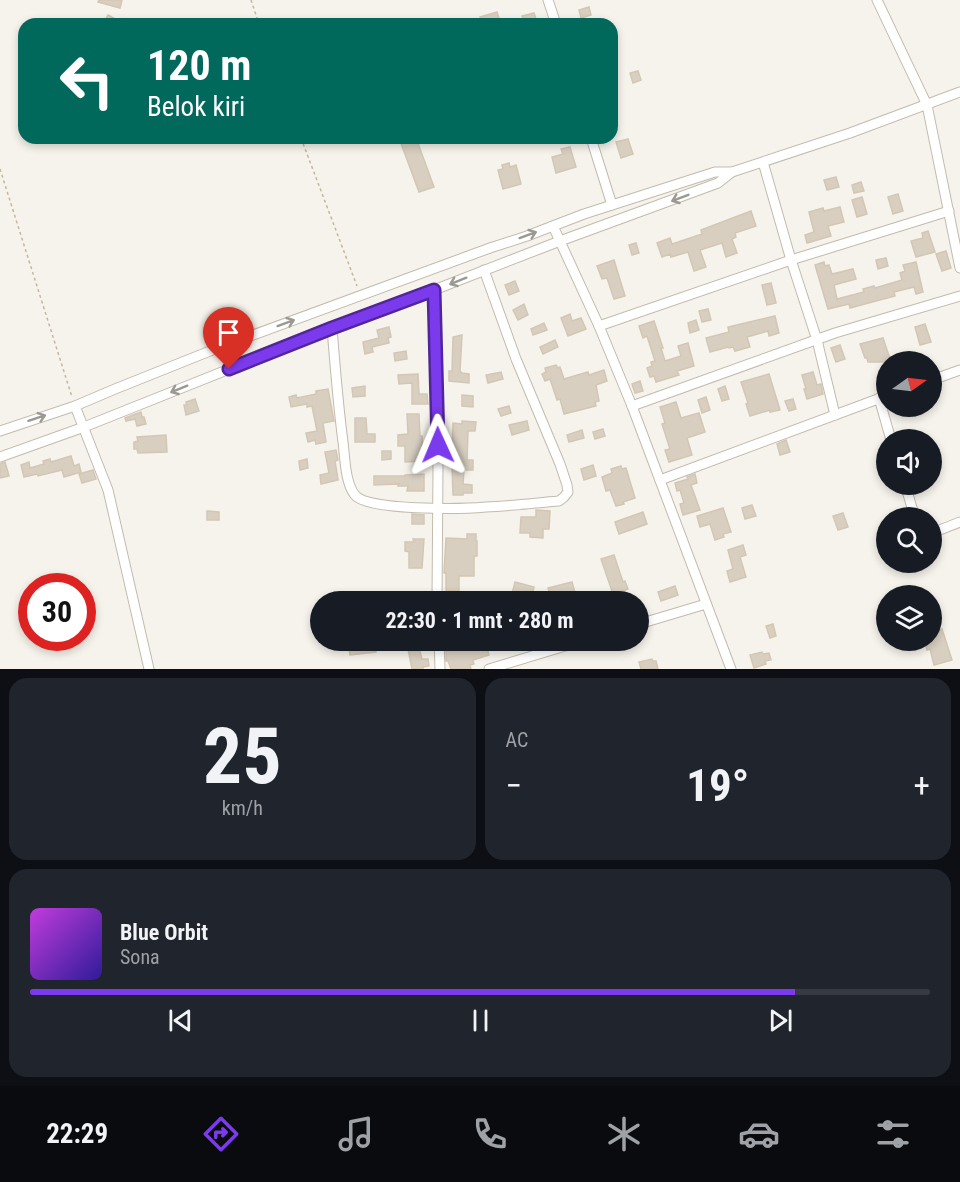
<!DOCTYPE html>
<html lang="id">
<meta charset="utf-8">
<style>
body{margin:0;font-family:"Roboto Condensed",sans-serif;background:#20242c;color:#f1f3f6;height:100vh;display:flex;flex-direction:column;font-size:22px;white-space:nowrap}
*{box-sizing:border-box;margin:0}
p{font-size:20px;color:#9ea1a6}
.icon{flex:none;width:33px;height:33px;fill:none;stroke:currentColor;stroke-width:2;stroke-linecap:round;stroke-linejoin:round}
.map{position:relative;height:669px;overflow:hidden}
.drawer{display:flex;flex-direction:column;gap:9px;padding:9px;background:#0d0f14;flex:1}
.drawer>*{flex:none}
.top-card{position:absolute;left:18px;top:18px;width:600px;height:126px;border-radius:18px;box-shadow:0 3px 9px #0003;background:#00695c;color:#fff;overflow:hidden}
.needle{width:39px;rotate:76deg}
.tools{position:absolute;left:876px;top:351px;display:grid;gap:12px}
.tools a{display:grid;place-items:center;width:66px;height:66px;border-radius:50%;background:#171b24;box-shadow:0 3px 9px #0003;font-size:30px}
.speed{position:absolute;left:18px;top:573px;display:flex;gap:12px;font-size:30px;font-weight:700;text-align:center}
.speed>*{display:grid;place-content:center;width:78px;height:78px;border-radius:50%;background:#171b24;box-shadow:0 3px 9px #0003;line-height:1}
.speed .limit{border:9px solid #d22;background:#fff;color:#111}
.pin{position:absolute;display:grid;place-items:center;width:51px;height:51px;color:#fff;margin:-62px -26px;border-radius:50% 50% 50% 0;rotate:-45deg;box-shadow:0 0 6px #0007}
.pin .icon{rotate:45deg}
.me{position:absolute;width:66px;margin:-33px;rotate:359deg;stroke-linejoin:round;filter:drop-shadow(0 0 4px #0008)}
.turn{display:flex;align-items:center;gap:21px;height:126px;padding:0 30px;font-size:27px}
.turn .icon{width:78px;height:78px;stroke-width:2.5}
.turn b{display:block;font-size:42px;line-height:51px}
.big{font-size:45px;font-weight:700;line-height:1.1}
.drawer .widget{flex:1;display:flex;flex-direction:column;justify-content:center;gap:9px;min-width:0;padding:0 21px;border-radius:18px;background:#20242c}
.drawer .dial{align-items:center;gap:0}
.dial b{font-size:78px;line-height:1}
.song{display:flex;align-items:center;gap:18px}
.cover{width:72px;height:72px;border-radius:9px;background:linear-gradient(135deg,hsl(290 70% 55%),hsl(250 70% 35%))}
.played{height:6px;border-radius:3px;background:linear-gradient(90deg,#7c3aed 85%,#363941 85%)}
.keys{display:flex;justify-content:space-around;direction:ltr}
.heat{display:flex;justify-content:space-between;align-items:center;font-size:33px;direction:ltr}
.drawer .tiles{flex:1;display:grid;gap:9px;grid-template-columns:1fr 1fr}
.widget:last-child{grid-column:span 2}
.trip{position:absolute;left:310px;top:591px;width:339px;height:60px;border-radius:30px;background:#171b24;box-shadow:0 3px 9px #0003;font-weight:700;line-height:60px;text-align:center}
.menu{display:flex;height:96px;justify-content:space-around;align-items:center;background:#090b0e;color:#9ea1a6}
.menu .icon{width:42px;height:42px}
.menu .on{color:#7c3aed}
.menu b{font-size:27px;color:#f1f3f6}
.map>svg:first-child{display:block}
.building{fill:#d8cfc1;stroke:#d3c7b4;stroke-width:1.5}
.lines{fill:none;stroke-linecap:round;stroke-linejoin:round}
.minor-casing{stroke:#c2bbae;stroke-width:11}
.path{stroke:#c4b79f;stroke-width:1.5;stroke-dasharray:3 3;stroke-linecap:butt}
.minor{stroke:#fff;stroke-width:9}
.oneway{stroke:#9c9892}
.route-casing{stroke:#51269a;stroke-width:15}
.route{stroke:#7c3aed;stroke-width:10}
</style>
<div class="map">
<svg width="960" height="669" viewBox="0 0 960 669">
<rect width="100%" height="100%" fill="#f6f3ec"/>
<!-- building -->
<g class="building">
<polygon points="99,0 122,0 120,8 98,2"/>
<polygon points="589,7 591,15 581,18 579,10"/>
<polygon points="497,12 501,24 482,24 480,17"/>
<polygon points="534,13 537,22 524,24 522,16"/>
<polygon points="108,15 124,24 108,24 104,22"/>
<polygon points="638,71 641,80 633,83 630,73"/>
<polygon points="399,138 416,138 434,187 419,192"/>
<polygon points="628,139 633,154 621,158 616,142"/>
<polygon points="570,147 576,167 556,173 552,157 563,154 561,149"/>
<polygon points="509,163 510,167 516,165 521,184 503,189 498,170 503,169 502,165"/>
<polygon points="836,177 839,187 827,190 824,180"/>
<polygon points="861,182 864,191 854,193 852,185"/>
<polygon points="898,194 903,211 893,214 888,197"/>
<polygon points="862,197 867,214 857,217 852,200"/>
<polygon points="840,207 844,222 828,226 831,236 807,243 805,235 814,232 809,212 823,208 824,211"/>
<polygon points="751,211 756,226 735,233 736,237 732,239 737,253 726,257 722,243 700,250 706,267 694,271 688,252 671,257 670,254 662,257 657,243 670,238 672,244 702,234 701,230"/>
<polygon points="928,231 935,252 916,257 911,241 923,238 922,233"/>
<polygon points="636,243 639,253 632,255 629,245"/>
<polygon points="946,251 951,268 942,271 936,254"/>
<polygon points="886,258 888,266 878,269 876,260"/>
<polygon points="614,260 625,296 614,299 607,278 602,279 597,266"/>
<polygon points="824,262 825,266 829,265 832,274 853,269 856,279 834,285 837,299 864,292 863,289 874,286 875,288 902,280 900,273 905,271 903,265 916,262 923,292 916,294 914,287 894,292 895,296 876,301 850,308 849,304 828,309 815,265"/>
<polygon points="515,281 519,291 509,295 505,285"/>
<polygon points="771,283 776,303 767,305 762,285"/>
<polygon points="524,304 528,315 518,320 513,310"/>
<polygon points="708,309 711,320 702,322 699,311"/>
<polygon points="570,314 572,321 581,318 586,329 568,336 561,318"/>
<polygon points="775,316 779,333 769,336 768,331 747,337 750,347 735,351 733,347 729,348 728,347 710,352 706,338 729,332 728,327"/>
<polygon points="696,320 699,330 690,333 688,323"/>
<polygon points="654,321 663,348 661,348 665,361 681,356 678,346 688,343 694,366 677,371 679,375 656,382 654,376 650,377 647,368 652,366 651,362 655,361 647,336 643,338 639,326"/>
<polygon points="544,323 547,330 533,335 531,329"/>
<polygon points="925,324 931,342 920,345 915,327"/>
<polygon points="389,327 391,337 388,338 389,343 372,347 373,352 365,354 363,342 379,338 377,330"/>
<polygon points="462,335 460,371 462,373 469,374 469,383 449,381 449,371 452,371 453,337"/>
<polygon points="883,338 891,362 868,362 867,358 865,358 860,344"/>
<polygon points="555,340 558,347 543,354 540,347"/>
<polygon points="840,345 845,359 836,362 831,348"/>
<polygon points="406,351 407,359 395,361 394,353"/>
<polygon points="556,365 558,368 560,367 564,379 588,372 589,375 604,370 607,381 596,385 599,401 595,402 596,406 564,414 560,399 557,400 550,379 545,381 542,374 546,372 545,368"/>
<polygon points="501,372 503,379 488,383 486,375"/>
<polygon points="813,372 817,385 821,384 823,394 807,399 804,389 806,389 802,375"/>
<polygon points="418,374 419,394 427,394 428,404 412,404 412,383 399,384 398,375"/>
<polygon points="769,374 780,410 770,412 770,410 750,416 746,404 748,403 741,382"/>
<polygon points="640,381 643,391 635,393 632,384"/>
<polygon points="365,386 365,396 353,397 352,388"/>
<polygon points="725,386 729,399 722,401 718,389"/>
<polygon points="328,389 334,421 323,423 326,442 316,444 315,440 308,442 306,433 317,431 312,406 307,407 307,404 291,407 289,397 296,395 297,398 316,394 316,391"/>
<polygon points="462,395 473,396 473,407 462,406"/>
<polygon points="706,397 710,410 702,413 698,400"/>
<polygon points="195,399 199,411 186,415 184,405 187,405 186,402"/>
<polygon points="793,399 796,409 789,411 785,401"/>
<polygon points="676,402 681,418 699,413 705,432 687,438 692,455 669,462 665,450 670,449 662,424 665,423 660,407"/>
<polygon points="509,406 511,413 501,416 498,409"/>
<polygon points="141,412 142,417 144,417 146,424 137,426 135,419 126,421 125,418"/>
<polygon points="407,414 419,414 420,436 422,436 423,461 405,462 405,446 398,446 398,435 408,434"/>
<polygon points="355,418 366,418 367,434 375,434 375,442 355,442"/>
<polygon points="462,421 476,422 475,431 468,431 467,460 473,460 473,470 464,470 463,484 472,485 472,493 463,493 463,495 453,495 452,466 448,466 448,457 452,457 453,423 462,424"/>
<polygon points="527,421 529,430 512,435 509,425"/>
<polygon points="603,429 605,436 595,439 593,432"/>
<polygon points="582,430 584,438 569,442 567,435"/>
<polygon points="166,435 167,452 138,453 137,449 134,449 134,442 138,441 137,437"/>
<polygon points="786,440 790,452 780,455 777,444"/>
<polygon points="336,450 338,460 335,461 338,480 321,484 320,475 329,473 325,452"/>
<polygon points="382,451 391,451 391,459 382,460"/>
<polygon points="71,456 74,466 79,464 81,472 64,477 62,470 38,476 37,474 24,477 21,465 29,462 30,468 44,464 43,461 50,459 51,462"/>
<polygon points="307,459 308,468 300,470 299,461"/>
<polygon points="5,462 9,476 0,478 0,464"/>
<polygon points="593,465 596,476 584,480 581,469"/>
<polygon points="621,466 622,469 626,468 635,498 623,502 624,504 616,506 610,490 606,491 602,477 612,473 611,469"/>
<polygon points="93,470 96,479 82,483 79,474"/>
<polygon points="424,474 424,491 407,491 408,486 398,486 399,484 374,485 374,476 405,476 405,475"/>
<polygon points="695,474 697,483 691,485 700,510 683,515 680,504 684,503 680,490 677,491 675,483 688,479 687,477"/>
<polygon points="752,505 756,516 745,519 742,508"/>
<polygon points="723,508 731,532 723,534 724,537 715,540 710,524 700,527 697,516"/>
<polygon points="536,510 550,511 549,529 543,529 543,538 530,537 530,533 520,533 521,517 536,517"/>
<polygon points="207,511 219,512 219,520 207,520"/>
<polygon points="643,512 647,524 619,534 615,522"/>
<polygon points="843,513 848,527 838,530 833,516"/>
<polygon points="412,514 424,515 424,524 412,524"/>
<polygon points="467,534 476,534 476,540 477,541 477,556 474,556 474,576 459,576 459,591 446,591 446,573 444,573 446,538 467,539"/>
<polygon points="413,539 424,539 422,568 409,568 409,552 405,551 405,542 414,542"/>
<polygon points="743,545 746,555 740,557 746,577 730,582 727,571 733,569 728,550"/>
<polygon points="614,555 623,582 625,581 628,589 613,594 601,559"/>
<polygon points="515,582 534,587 532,596 523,594 523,596 512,594"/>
<polygon points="572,582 576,596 561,601 560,599 552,601 548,588"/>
<polygon points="675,586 678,595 661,601 658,592"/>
<polygon points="773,624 776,636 770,638 766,626"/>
<polygon points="942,629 952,660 934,665 930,649 927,650 924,640 932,640 932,632"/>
<polygon points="347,640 374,640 376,652 350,655"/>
<polygon points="446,640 467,640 467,643 477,640 485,640 489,655 473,660 474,664 470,665 471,669 451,669 448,661 446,661"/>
<polygon points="419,648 422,659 428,659 429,666 423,667 423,669 412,669 408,649"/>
<polygon points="762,652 763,654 769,653 771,660 765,661 766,664 754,668 750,655"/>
<polygon points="652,659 653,661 656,661 658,669 641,669 639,662"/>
</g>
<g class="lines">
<defs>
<g id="minor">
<polyline points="548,0 556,24"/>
<polyline points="877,0 927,105 960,268"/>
<polyline points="591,138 612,205"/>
<polyline points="553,226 599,326 632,406 731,669"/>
<polyline points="434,290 438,467 437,602"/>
<polyline points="599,326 791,260 763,162"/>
<path d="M332 328C335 366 338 404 343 442 345 457 345 483 355 495 367 511 463 509 486 507 510 506 535 503 559 501L564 497 568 492 567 485 560 464 516 359 484 270"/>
<polyline points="932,380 960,370"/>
<polyline points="879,398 891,440"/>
<polyline points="75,406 108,490 149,669"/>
<polyline points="632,406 835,333 960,296"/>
<polyline points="835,415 817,340 791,260 949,211"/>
<polyline points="0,431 75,406 115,389 215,349 490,248 527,236 584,214 715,172 732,172 850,133 960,92"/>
<polyline points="0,457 84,427 332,328 434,290 560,241 718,183 732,172"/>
<polyline points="660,480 886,396"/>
<polyline points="905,484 915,518"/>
<polyline points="932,533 960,522"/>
<polyline points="639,624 706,604"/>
<polyline points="439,640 440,669"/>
<polyline points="489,669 585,640"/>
</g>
</defs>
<!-- minor casing -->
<use href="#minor" class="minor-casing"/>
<!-- path -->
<g class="path">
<polyline points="251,0 259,24"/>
<polyline points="301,138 357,286"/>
<polyline points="0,169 72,397"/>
</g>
<!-- minor -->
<use href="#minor" class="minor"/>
</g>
<!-- one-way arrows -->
<defs><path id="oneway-shaft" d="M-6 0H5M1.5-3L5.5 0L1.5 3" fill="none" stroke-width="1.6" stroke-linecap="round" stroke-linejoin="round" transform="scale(1.5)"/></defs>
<g class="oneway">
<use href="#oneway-shaft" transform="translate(680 198) rotate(159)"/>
<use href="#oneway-shaft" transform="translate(528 235) rotate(-20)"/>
<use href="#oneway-shaft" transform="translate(458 281) rotate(158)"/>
<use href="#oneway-shaft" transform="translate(286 323) rotate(-20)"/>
<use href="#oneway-shaft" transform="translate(179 389) rotate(158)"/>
<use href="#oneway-shaft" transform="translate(37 418) rotate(-18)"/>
</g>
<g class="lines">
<defs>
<polyline id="route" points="229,369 332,328 434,290 438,445"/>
</defs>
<!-- route casing -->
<use href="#route" class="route-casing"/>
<!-- route -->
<use href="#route" class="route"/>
</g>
</svg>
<div class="tools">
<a><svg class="needle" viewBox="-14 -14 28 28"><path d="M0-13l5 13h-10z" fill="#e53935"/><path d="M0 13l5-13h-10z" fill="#9ea1a6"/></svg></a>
<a><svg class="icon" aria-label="sound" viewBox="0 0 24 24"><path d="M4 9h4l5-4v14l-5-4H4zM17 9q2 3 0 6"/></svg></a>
<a><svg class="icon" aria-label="search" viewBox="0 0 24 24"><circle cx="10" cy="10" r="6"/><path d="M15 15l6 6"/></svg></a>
<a><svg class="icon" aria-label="layers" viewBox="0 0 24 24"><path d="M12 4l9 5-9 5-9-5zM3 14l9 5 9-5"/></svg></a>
</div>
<div class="speed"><div class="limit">30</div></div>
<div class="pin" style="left:229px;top:369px;background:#d93025"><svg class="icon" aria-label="arrive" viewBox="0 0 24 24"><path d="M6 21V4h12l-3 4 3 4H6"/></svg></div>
<svg class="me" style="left:438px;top:445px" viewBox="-20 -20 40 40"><path d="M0-17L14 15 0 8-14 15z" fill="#7c3aed" stroke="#fff" stroke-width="4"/></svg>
<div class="trip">22:30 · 1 mnt · 280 m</div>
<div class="top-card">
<div class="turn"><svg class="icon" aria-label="left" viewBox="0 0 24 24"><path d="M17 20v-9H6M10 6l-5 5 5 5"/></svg><div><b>120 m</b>Belok kiri</div></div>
</div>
</div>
<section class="drawer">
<div class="tiles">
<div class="widget dial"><b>25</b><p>km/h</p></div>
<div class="widget"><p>AC</p>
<div class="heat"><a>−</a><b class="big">19°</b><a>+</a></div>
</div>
<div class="widget">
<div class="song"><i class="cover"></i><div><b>Blue Orbit</b><p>Sona</p></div></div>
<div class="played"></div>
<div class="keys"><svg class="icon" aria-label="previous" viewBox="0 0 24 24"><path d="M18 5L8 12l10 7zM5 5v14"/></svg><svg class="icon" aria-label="pause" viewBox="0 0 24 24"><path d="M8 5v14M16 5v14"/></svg><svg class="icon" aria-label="next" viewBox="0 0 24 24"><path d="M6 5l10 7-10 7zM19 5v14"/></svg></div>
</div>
</div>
</section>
<nav class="menu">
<b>22:29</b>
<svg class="icon on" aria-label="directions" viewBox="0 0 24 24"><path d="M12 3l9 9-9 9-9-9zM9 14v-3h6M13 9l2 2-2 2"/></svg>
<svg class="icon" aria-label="music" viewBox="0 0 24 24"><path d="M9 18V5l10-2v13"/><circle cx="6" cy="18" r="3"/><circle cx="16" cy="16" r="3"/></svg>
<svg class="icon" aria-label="phone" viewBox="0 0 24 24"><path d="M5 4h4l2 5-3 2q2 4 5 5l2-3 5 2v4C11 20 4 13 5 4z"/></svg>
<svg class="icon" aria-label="climate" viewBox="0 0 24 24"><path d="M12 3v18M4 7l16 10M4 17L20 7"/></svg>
<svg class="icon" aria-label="car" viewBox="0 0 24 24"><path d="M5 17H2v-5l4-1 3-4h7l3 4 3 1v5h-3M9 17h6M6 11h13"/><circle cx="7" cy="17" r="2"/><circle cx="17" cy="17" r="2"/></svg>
<svg class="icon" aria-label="filters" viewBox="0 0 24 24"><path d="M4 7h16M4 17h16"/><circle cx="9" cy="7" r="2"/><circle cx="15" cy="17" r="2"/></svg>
</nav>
